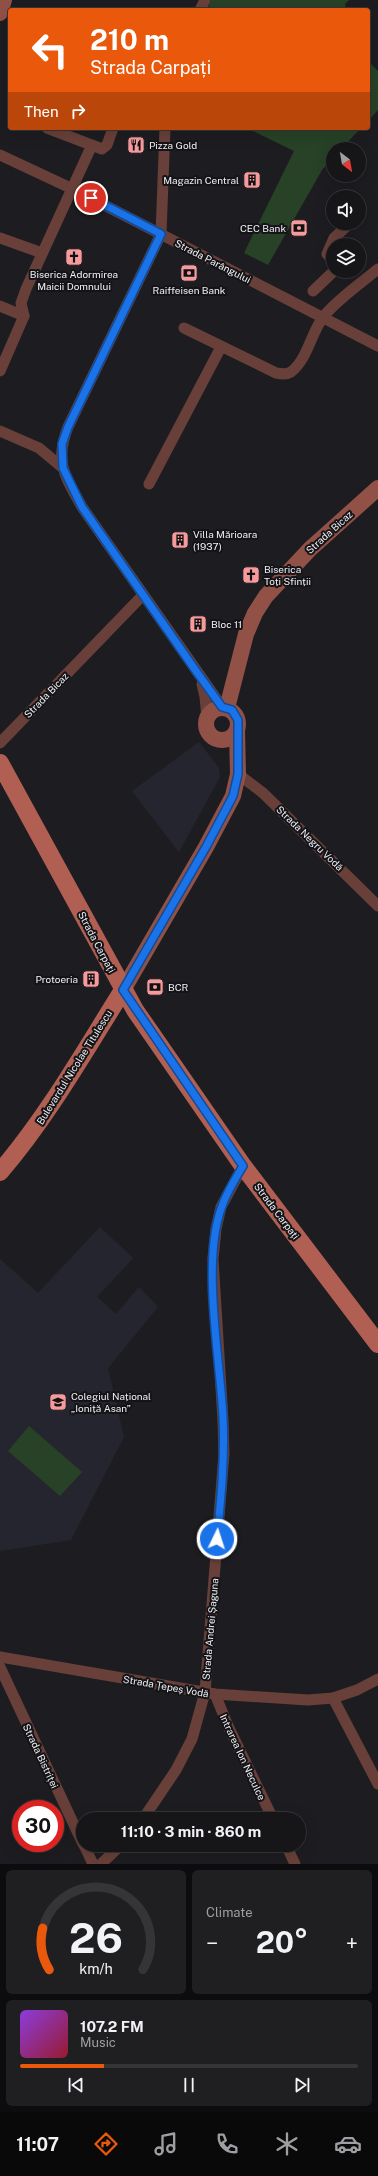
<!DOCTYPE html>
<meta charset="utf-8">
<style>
body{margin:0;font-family:"Public Sans",sans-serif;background:#1f1f22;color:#f1f3f6;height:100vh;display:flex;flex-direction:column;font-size:15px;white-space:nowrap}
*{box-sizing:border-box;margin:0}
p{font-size:13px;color:#9e9fa2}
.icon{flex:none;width:22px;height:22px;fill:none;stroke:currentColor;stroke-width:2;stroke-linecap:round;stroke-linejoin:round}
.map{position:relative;height:1864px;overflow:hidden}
.panel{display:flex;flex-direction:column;gap:6px;padding:6px;background:#0c0c0e;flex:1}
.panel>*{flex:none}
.guide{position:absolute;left:8px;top:8px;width:362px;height:122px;border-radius:4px;box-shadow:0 4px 16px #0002,0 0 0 1px #353538;background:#ea580c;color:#fff;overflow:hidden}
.needle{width:26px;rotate:149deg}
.tools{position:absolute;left:326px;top:142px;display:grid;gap:8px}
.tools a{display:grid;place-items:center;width:40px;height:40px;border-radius:50%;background:#161619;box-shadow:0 4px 16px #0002,0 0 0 1px #353538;font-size:20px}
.speed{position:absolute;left:12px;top:1800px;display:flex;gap:8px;font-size:20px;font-weight:700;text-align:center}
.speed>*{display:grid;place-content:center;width:52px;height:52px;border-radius:50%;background:#161619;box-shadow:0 4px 16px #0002,0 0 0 1px #353538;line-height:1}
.speed .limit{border:6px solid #d22;background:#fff;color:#111}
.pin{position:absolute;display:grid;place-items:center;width:34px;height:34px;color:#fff;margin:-17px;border:2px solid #fff;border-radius:50%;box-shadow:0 1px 4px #0007}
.me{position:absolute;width:44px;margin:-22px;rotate:4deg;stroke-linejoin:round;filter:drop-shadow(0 0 3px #0008)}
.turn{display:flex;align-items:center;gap:14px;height:84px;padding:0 16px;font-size:18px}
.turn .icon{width:52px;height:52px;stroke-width:2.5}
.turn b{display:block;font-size:28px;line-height:34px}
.then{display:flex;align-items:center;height:38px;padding:0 16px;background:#0003;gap:8px;font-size:15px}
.big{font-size:30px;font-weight:700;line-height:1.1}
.panel .tile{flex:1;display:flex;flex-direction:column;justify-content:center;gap:6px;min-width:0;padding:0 14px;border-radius:6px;background:#1f1f22}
.panel .dial{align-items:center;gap:0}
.dial svg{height:104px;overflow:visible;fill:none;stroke:#353538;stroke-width:7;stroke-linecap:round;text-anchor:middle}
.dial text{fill:#f1f3f6;stroke:none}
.song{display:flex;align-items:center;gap:12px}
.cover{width:48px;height:48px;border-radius:6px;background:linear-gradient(135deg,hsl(270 70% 55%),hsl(350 70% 35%))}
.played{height:4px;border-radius:2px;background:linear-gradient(90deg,#ea580c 25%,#353538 25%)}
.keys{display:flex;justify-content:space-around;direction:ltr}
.heat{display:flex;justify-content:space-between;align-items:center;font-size:22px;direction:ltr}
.panel .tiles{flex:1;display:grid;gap:6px;grid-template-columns:1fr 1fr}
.tile:last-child{grid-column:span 2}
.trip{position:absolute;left:76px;top:1812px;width:230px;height:40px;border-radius:20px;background:#161619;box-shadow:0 4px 16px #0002,0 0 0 1px #353538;font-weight:700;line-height:40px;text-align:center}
.dock{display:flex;height:64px;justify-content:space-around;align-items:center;background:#09090a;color:#9e9fa2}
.dock .icon{width:28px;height:28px}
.dock .on{color:#ea580c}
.dock b{font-size:18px;color:#f1f3f6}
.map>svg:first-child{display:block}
.built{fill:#25252f}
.green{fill:#274226}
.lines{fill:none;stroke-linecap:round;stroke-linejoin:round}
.minor{stroke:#684039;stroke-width:11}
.secondary{stroke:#925147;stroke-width:16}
.primary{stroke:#b15f52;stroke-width:18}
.route-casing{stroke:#114b97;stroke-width:10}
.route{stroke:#1a73e8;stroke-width:7}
.labels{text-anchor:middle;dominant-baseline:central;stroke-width:4;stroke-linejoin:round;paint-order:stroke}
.poi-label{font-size:10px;fill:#f0f0f3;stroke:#141418;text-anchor:start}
.street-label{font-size:10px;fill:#f0f0f3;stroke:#141418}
</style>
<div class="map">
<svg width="378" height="1864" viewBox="0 0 378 1864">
<rect width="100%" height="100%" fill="#1d1d21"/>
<!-- built -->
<g class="built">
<polygon points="199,742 219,768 220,777 179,852 132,791"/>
<polygon points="100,1227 133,1258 97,1297 116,1314 139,1287 158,1307 108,1368 124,1437 71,1540 0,1551 0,1259 38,1293"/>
</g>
<!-- green -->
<g class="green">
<polygon points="211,0 349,0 345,4 346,10 207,10"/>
<polygon points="368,61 378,71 378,110 368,121"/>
<polygon points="247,128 361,128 341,149 333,149 333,158 322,170 268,265 244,253 294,151"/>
<polygon points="29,1426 82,1472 60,1496 8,1451"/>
</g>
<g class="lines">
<!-- minor -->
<g class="minor">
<polyline points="200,10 205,0"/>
<polyline points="47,128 102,149 107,145 113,128"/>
<path d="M165 128 161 234 68 427C54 462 65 476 82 507L222 707"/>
<polyline points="0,155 77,191 378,346"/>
<polyline points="0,238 42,253"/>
<polyline points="333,260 327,254 334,238 350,223"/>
<polyline points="313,291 334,271"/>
<polyline points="0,306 24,316"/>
<path d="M184 328 276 373C281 374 286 375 291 372 308 359 311 332 324 316 339 298 360 284 378 269"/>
<polyline points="0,371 24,316 21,303 26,289 92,145"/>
<polyline points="0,431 39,448 63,468"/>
<polyline points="149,484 221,347"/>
<polyline points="202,684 205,697 207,718"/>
<polyline points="0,743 143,595"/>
<polyline points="238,774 263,793 378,906"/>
<polyline points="0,1657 215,1694 308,1700 333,1698 357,1690 378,1679"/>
<polyline points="0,1667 83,1844"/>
<polyline points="215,1694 228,1726 273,1819"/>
<polyline points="333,1698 378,1784"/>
<polyline points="143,1819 176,1770 192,1739 205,1692 224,1454 223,1420 213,1259 216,1229 221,1207 243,1166"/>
<polyline points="84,1845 93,1864"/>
<polyline points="286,1845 295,1864"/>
<polyline points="101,1864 121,1845"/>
</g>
<!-- secondary -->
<g class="secondary">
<polyline points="0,13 4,0"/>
<circle cx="222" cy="724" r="16"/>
<polyline points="227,708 246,634 255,613 266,596 310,549 378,488"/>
<polyline points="123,990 206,847 233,796 238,774 237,730"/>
</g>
<!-- primary -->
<g class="primary">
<polyline points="0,763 135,1010 243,1166 378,1344"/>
<path d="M0 1172C48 1116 84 1052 123 990"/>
</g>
</g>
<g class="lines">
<defs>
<path id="route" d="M91 198 161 234 68 427 62 444 63 468 82 507 196 671 222 707 232 710 238 720V774L233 796 206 847 123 990 243 1166C235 1179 227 1192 222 1206 201 1261 220 1358 223 1417 225 1458 221 1498 217 1539"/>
</defs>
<!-- route casing -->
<use href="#route" class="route-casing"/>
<!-- route -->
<use href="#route" class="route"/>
</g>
<!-- icons -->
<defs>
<symbol id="restaurant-square" viewBox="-11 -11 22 22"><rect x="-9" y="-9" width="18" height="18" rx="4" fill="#f59b9e" stroke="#141418"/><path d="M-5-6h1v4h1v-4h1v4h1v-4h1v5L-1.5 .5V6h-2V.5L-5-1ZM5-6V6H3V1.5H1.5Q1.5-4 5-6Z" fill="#111"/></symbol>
<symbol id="building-square" viewBox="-11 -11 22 22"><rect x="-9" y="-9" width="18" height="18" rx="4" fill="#f59b9e" stroke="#141418"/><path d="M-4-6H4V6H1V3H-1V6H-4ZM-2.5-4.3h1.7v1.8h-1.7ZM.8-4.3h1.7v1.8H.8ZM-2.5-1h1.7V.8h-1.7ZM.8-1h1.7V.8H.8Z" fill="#111"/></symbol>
<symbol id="bank-square" viewBox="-11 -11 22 22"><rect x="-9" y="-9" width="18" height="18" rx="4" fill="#f59b9e" stroke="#141418"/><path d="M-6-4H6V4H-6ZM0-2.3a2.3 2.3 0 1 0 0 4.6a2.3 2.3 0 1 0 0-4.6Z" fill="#111"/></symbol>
<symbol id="church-square" viewBox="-11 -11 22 22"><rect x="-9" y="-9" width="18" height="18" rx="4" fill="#f59b9e" stroke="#141418"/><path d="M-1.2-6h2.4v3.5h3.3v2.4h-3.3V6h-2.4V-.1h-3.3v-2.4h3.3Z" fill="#111"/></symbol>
<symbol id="school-square" viewBox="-11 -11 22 22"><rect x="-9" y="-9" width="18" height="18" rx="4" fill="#f59b9e" stroke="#141418"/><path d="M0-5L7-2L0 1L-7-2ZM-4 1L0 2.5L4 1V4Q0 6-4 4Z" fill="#111"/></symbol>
</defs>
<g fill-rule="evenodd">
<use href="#restaurant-square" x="126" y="135" width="20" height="20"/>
<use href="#building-square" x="242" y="170" width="20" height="20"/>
<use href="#bank-square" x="289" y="218" width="20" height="20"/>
<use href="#church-square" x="64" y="247" width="20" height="20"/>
<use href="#bank-square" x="179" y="263" width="20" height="20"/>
<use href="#building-square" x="170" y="530" width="20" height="20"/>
<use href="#church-square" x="241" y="565" width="20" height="20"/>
<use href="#building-square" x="188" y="614" width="20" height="20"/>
<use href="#building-square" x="81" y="969" width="20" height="20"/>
<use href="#bank-square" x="145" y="977" width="20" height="20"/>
<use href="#school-square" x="48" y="1392" width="20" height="20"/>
</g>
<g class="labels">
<!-- poi labels -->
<g class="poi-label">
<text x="149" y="145">Pizza Gold</text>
<text x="239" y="180" text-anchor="end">Magazin Central</text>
<text x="286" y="228" text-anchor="end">CEC Bank</text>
<text x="74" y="274" text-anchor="middle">Biserica Adormirea<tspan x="74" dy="12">Maicii Domnului</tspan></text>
<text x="189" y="290" text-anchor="middle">Raiffeisen Bank</text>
<text x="193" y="534">Villa Mărioara<tspan x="193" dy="12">(1937)</tspan></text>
<text x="264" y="569">Biserica<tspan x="264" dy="12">Toți Sfinții</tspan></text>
<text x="211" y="624">Bloc 11</text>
<text x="78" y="979" text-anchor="end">Protoeria</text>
<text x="168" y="987">BCR</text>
<text x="71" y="1396">Colegiul Național<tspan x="71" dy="12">„Ioniță Asan”</tspan></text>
</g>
<!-- street labels -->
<g class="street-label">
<text transform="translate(213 261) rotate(27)">Strada Parângului</text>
<text transform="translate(329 532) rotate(-42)">Strada Bicaz</text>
<text transform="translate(46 695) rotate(-46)">Strada Bicaz</text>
<text transform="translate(310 838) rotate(44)">Strada Negru Vodă</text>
<text transform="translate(97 942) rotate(62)">Strada Carpați</text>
<text transform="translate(74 1067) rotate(-58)">Bulevardul Nicolae Titulescu</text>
<text transform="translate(277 1211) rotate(53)">Strada Carpați</text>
<text transform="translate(210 1629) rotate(-85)">Strada Andrei Șaguna</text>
<text transform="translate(166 1686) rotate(10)">Strada Țepeș Vodă</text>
<text transform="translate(41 1756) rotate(65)">Strada Bistriței</text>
<text transform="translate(243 1757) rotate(65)">Intrarea Ion Neculce</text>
</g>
</g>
</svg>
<div class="tools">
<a><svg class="needle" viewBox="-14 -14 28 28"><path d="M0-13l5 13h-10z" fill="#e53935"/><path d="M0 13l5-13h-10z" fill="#9e9fa2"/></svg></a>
<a><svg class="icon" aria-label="sound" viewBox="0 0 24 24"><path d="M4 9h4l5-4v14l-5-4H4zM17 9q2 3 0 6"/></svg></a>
<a><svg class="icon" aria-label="layers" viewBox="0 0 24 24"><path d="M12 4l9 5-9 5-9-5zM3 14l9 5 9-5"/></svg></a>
</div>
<div class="speed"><div class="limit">30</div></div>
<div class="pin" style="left:91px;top:198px;background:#d93025"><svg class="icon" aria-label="arrive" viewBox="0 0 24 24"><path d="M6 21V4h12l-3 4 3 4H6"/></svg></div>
<svg class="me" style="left:217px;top:1539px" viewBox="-20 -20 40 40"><circle r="17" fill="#1a73e8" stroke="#fff" stroke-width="3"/><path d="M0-11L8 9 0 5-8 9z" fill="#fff"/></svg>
<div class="trip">11:10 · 3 min · 860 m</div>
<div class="guide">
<div class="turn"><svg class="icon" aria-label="left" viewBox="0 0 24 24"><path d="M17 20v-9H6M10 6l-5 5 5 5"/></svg><div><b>210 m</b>Strada Carpați</div></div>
<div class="then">Then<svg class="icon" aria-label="right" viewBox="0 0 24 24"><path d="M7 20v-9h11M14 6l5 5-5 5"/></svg></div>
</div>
</div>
<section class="panel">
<div class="tiles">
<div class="tile dial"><svg viewBox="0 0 100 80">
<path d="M14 69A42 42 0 1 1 86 69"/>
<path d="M14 69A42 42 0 0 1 9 37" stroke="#ea580c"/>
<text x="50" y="56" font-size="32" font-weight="700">26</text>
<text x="50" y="72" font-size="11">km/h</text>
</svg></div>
<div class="tile"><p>Climate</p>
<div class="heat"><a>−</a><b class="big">20°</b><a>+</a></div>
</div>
<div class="tile">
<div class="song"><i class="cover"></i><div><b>107.2 FM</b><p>Music</p></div></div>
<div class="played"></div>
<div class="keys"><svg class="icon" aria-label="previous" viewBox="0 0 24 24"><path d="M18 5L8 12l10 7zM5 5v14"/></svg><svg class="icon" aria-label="pause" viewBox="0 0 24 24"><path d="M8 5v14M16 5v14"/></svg><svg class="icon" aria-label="next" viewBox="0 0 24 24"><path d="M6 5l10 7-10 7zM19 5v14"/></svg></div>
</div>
</div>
</section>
<nav class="dock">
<b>11:07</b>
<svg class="icon on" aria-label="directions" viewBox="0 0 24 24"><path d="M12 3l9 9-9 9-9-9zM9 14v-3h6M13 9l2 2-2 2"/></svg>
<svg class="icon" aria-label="music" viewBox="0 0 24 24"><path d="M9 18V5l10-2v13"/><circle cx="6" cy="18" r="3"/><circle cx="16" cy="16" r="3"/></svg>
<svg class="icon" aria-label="phone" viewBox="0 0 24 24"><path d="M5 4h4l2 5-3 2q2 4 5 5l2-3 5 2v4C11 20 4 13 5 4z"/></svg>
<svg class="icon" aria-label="climate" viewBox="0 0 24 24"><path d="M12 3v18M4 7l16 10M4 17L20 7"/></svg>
<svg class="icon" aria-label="car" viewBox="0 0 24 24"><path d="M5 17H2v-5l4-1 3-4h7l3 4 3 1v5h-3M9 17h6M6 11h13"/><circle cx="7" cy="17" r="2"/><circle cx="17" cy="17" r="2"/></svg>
</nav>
